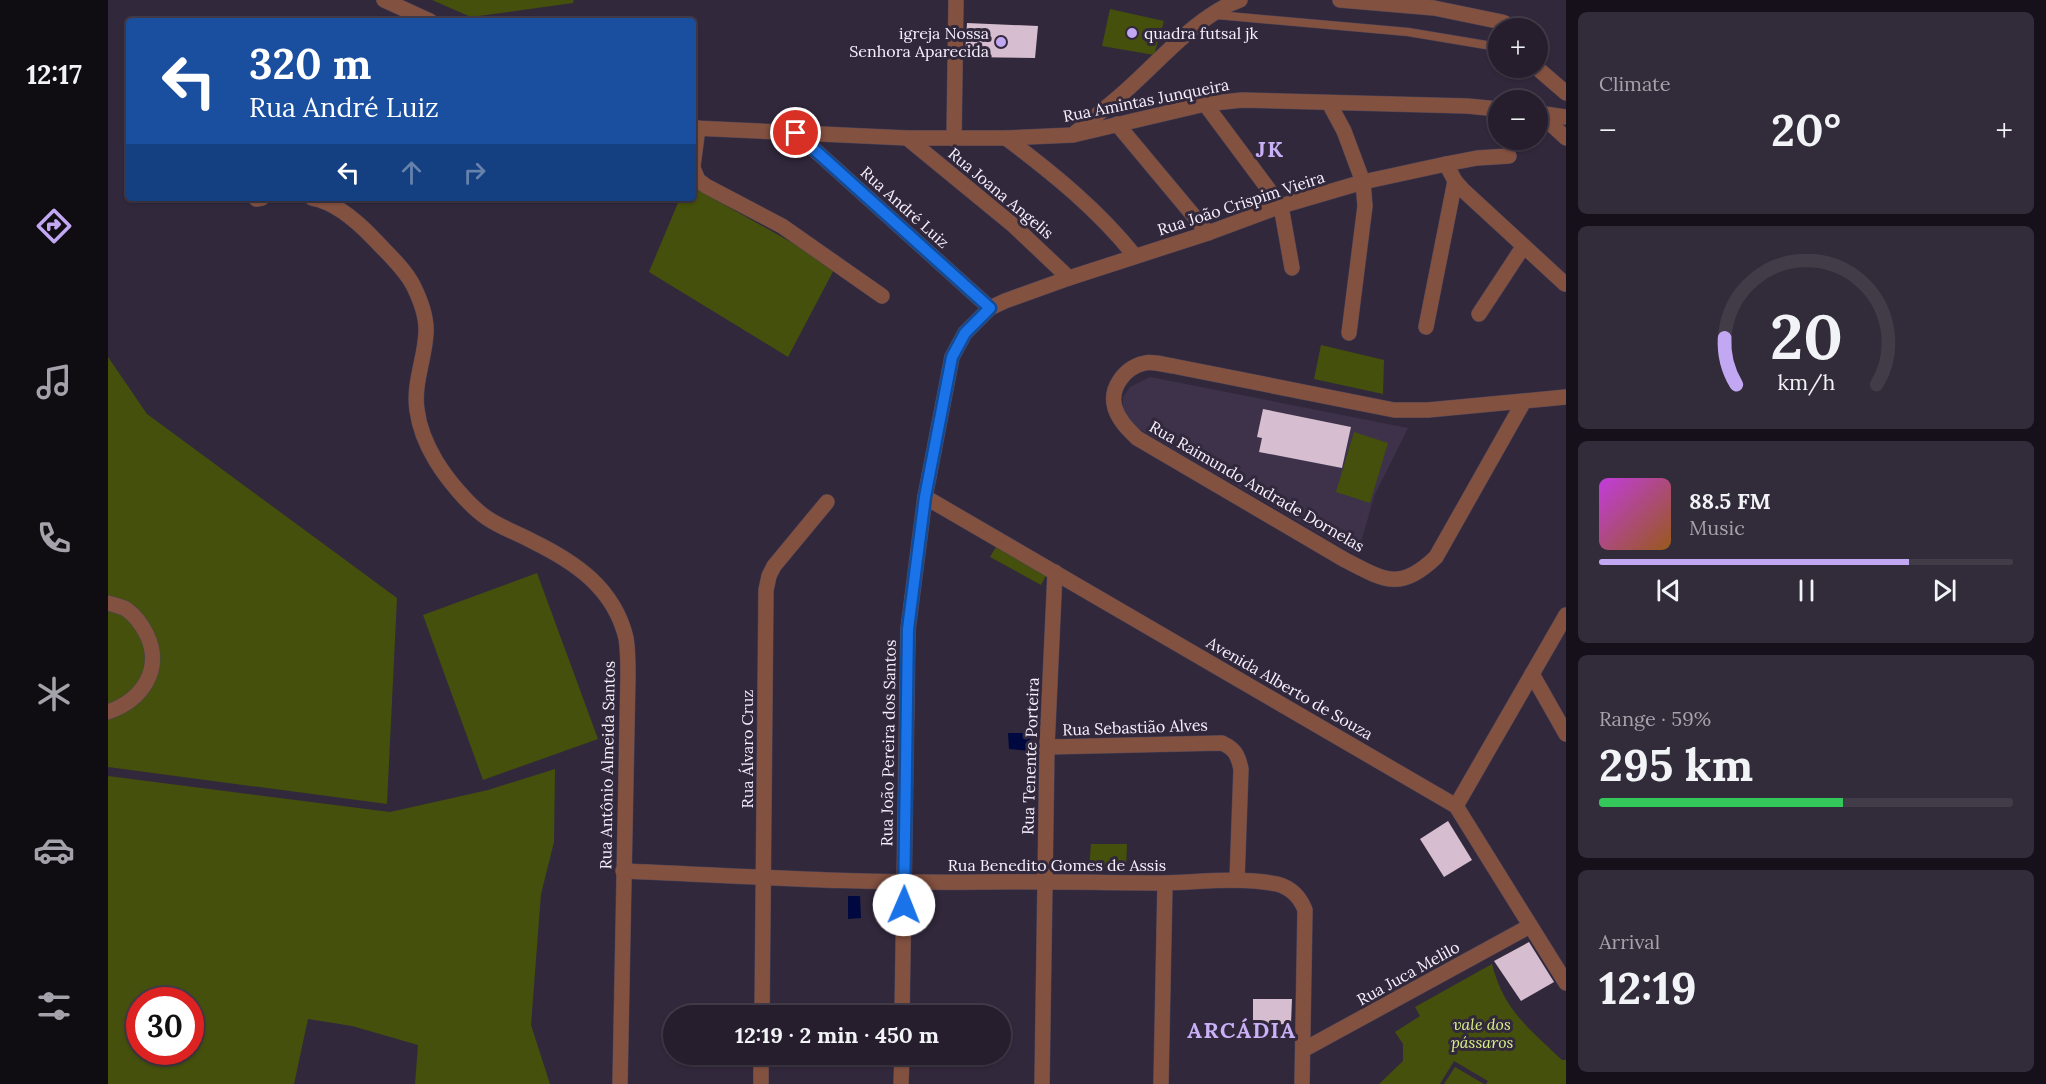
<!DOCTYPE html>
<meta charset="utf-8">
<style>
body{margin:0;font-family:Lora,serif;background:#322b39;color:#f1f3f6;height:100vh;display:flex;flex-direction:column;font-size:22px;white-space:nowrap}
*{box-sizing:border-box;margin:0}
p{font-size:20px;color:#a4a2aa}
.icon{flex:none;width:33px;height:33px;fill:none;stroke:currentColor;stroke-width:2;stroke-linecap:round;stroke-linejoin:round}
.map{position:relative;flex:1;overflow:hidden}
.details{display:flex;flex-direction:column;gap:12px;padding:12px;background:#151019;width:480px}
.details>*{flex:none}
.guide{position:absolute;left:18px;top:18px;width:570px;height:183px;border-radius:6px;box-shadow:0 2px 4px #0004,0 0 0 2px #423c49;background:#1a4fa0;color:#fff;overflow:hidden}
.controls{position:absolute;left:1380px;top:18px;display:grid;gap:12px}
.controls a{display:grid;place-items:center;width:60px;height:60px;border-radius:50%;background:#261e2d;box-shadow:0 2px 4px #0004,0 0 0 2px #423c49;font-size:30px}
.speed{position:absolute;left:18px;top:987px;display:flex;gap:12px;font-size:30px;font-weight:700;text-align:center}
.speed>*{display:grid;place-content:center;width:78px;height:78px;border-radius:50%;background:#261e2d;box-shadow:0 2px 4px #0004,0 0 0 2px #423c49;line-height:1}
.speed .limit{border:9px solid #d22;background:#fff;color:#111}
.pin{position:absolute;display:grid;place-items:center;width:51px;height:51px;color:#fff;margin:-26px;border:3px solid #fff;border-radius:50%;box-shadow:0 2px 6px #0007}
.me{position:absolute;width:66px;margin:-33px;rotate:1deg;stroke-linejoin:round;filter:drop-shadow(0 0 4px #0008)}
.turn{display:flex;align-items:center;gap:21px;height:126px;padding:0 24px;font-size:27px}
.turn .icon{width:78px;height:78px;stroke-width:2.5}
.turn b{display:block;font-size:42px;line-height:51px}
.lanes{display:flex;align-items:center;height:57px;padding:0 24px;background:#0003;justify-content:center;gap:30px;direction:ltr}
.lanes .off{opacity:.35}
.big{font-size:45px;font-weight:700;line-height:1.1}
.details .card{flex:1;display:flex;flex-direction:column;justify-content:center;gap:9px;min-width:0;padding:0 21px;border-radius:9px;background:#322b39}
.details .dial{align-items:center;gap:0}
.dial svg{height:156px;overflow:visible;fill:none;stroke:#423c49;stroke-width:7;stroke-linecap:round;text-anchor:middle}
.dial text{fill:#f1f3f6;stroke:none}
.song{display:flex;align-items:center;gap:18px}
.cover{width:72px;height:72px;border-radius:9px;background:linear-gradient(135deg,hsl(290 70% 55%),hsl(30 70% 35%))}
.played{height:6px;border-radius:3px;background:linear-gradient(90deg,#c2a7f2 75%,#423c49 75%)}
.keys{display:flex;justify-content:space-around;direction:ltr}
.heat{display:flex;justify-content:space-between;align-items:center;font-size:33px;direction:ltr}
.charge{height:9px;border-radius:4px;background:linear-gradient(90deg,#34c759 59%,#423c49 0)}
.trip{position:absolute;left:555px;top:1005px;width:348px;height:60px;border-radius:30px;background:#261e2d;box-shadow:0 2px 4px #0004,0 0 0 2px #423c49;font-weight:700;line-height:60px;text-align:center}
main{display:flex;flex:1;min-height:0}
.menu{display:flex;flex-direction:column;width:108px;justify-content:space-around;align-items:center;background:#0f0c12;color:#a4a2aa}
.menu .icon{width:42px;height:42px}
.menu .on{color:#c2a7f2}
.menu b{font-size:27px;color:#f1f3f6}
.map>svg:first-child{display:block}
.built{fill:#3e324b}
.green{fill:#44500c;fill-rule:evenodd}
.water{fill:#00093f}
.building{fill:#d6bdcf}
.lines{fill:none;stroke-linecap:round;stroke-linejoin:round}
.service-casing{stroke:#4d4457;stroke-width:9}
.minor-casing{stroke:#4d4457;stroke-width:16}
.service{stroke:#835140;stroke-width:8}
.minor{stroke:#835140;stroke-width:15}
.route-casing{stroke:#114b97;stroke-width:15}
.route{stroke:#1a73e8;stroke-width:10}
.poi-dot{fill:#c2a7f2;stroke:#32283c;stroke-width:2}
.labels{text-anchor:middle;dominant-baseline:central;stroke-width:6;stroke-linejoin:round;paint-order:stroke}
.poi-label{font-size:16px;fill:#f6f0fd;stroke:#32283c;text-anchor:end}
.street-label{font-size:16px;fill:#f6f0fd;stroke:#32283c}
.park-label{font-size:16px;font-style:italic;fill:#d9f188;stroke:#32283c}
.district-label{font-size:22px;font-weight:bold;letter-spacing:1.5px;fill:#cab1f7;stroke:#32283c}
</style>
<main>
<nav class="menu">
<b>12:17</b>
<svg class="icon on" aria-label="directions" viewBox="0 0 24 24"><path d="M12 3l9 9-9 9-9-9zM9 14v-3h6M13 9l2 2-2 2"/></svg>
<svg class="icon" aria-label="music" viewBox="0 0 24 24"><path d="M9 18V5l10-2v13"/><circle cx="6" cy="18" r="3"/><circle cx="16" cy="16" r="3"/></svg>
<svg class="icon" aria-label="phone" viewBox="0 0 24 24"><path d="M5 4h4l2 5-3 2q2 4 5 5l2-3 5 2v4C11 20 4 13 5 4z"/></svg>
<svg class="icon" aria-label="climate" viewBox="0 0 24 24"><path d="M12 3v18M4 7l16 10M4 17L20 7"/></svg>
<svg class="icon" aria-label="car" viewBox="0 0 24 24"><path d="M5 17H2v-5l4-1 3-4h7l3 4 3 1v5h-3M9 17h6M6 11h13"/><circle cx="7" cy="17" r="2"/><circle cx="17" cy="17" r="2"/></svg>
<svg class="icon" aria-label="filters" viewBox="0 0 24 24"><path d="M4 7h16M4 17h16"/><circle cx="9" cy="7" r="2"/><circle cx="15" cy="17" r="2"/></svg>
</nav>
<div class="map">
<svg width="1458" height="1084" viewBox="0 0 1458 1084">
<rect width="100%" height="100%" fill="#32283c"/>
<!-- built -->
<polygon class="built" points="1042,377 1300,428 1267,494 1249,555 1024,425 1015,412 1015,397 1022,387"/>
<!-- green -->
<g class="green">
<polygon points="324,0 466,0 465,3 363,17"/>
<polygon points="1002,9 1056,21 1046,55 994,46"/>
<polygon points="585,187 706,255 729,264 680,357 541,272 572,198 585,198"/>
<polygon points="1213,345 1276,360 1275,394 1206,379"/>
<polygon points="0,357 39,414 289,598 279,804 0,767"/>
<polygon points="1246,432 1280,443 1262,503 1228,492"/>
<polygon points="888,547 939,574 933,585 882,557"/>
<polygon points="429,573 490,739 375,780 315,615"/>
<path d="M447 769 446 842 433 894 423 1025 442 1084H307L310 1045 244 1026 200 1019 186 1084H0V776L282 812 380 790ZM32 1000H82V1052H32Z"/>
<polygon points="983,844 1019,844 1018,871 981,869"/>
<path d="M1384 964C1396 1011 1421 1028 1454 1060H1458V1084H1378L1380 1081 1346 1061 1332 1084H1271L1295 1061V1044L1287 1032 1312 1016 1307 1007Z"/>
<polygon points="1347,1067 1376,1084 1336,1084"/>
</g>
<!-- water -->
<g class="water">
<polygon points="900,733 922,733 923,751 901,749"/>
<polygon points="740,896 752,896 753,918 740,919"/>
</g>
<!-- building -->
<g class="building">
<polygon points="859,23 930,26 927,58 857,57"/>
<polygon points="1155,409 1243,427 1234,468 1151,452 1154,438 1149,437"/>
<polygon points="1340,821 1364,860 1336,877 1312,839"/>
<polygon points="1421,942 1446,982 1413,1001 1386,961"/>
<polygon points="1145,999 1184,999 1183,1024 1145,1025"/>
</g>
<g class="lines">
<defs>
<polyline id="service" points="1109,15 1300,32 1390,47"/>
<g id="minor">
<polyline points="276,0 322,21"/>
<polyline points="1232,0 1326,8 1394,22 1408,28"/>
<polyline points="1429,68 1458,93"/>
<polyline points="1221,103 1236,131 1255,182 1257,206 1241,333"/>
<polyline points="1097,104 1173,206 1184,268"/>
<polyline points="1430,113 1458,117"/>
<polyline points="1431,113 1458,138"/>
<polyline points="1009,124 1100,233"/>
<polyline points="585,128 799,138 898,138 965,135 1097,104 1134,100 1359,106 1390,109"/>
<polyline points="688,133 882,308"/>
<path d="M967 133C986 117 1006 102 1024 85 1055 57 1092 14 1132 0"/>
<polyline points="799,138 905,225 961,278"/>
<path d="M898 138C946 174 990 210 1027 256"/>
<polyline points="846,139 848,0"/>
<polyline points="1338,164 1347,181 1355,190 1457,284"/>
<polyline points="585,166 590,128"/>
<polyline points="585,168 590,180 598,186 674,226 774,296"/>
<path d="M204 198C228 202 251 223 267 240 280 254 296 268 305 285 312 299 319 317 318 333 317 358 305 384 309 410 311 426 319 446 328 461 339 479 361 506 379 518 392 527 409 533 424 541 467 562 506 588 518 638 520 650 520 663 520 675L512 1084"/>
<polyline points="148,199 154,198"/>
<polyline points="1371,314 1415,247"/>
<polyline points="1318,327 1347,181"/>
<path d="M1415 403 1328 557C1292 592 1276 580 1237 560L1029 438C1021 430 1011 421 1007 408 1001 388 1017 367 1037 363 1045 361 1056 365 1065 366L1286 410H1320L1458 397"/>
<polyline points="817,497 1348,806 1458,983"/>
<path d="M0 603C6 605 12 606 18 609 27 615 34 625 39 635 55 670 34 700 0 712"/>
<polyline points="1424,674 1458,734"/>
<path d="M939 747 1114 743C1127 749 1130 755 1133 769L1129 880"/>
<polyline points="1348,806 1458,615"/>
<path d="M515 871C635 876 754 884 874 882 935 881 995 883 1056 883 1093 882 1132 877 1169 884 1184 888 1192 897 1197 910L1194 1084"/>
<polyline points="654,1016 658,590 661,576 666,566 719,502"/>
<polyline points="794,1016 800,629 817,497 844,357 857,333 882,308 897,301 961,278 1100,233 1173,206 1255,182 1338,164 1369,158 1401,156"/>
<polyline points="1195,1050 1422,926"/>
<polyline points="653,1084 653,1054"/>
<polyline points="793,1084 794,1054"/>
<polyline points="934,1084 939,747 947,572"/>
<polyline points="1053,1084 1057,883"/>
</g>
</defs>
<!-- service casing -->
<use href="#service" class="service-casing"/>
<!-- minor casing -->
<use href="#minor" class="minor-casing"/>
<!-- service -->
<use href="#service" class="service"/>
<!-- minor -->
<use href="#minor" class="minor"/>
</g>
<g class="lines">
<defs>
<polyline id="route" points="688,133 882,308 857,333 844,357 817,497 800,629 796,905"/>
</defs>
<!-- route casing -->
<use href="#route" class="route-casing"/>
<!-- route -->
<use href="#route" class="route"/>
</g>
<!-- markers -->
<g class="poi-dot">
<circle cx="1024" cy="33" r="6"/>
<circle cx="893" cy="42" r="6"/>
</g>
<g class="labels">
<!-- poi labels -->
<g class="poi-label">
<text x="881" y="33">igreja Nossa<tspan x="881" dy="18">Senhora Aparecida</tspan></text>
<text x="1036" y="33" text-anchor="start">quadra futsal jk</text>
</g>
<!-- street labels -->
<g class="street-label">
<text transform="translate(1038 100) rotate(-11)">Rua Amintas Junqueira</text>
<text transform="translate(893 193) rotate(40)">Rua Joana Angelis</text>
<text transform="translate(1133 203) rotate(-18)">Rua João Crispim Vieira</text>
<text transform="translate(797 207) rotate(42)">Rua André Luiz</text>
<text transform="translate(1149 486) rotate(30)">Rua Raimundo Andrade Dornelas</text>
<text transform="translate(1182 688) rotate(30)">Avenida Alberto de Souza</text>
<text transform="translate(1027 727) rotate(-2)">Rua Sebastião Alves</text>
<text transform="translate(780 743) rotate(-89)">Rua João Pereira dos Santos</text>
<text transform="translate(639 749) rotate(-90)">Rua Álvaro Cruz</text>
<text transform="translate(922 756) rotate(-88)">Rua Tenente Porteira</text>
<text transform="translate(499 765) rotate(-89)">Rua Antônio Almeida Santos</text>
<text x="949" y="865">Rua Benedito Gomes de Assis</text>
<text transform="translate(1300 973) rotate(-29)">Rua Juca Melilo</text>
</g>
<!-- park labels -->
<g class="park-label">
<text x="1374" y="1024">vale dos<tspan x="1374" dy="18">pássaros</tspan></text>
</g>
<!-- district labels -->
<g class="district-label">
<text x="1162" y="149">JK</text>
<text x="1134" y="1030">ARCÁDIA</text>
</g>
</g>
</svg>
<div class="controls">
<a>+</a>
<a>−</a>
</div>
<div class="speed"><div class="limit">30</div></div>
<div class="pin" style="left:688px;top:133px;background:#d93025"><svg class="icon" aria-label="arrive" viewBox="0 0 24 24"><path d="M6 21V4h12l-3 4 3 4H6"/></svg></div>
<svg class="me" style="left:796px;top:905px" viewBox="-20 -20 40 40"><circle r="19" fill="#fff"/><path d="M0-13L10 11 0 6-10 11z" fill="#1a73e8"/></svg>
<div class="trip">12:19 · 2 min · 450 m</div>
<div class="guide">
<div class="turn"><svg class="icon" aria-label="left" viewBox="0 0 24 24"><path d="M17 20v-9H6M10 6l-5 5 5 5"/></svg><div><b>320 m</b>Rua André Luiz</div></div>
<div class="lanes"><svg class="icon" aria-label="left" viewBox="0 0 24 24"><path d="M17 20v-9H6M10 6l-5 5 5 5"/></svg><svg class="icon off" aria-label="ahead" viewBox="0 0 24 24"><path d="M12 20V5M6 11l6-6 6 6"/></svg><svg class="icon off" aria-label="right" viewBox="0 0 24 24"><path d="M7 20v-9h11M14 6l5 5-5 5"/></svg></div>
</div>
</div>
<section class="details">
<div class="card"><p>Climate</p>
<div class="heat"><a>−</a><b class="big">20°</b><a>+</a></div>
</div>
<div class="card dial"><svg viewBox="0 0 100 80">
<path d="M14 69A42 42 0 1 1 86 69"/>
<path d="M14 69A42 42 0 0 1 8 45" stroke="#c2a7f2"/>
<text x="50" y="56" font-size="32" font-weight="700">20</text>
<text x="50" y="72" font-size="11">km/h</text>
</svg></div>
<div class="card">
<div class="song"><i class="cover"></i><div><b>88.5 FM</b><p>Music</p></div></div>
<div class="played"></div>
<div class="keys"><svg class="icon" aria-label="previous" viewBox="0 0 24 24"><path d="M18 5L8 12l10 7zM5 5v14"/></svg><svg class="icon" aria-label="pause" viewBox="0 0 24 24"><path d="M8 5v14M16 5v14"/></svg><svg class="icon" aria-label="next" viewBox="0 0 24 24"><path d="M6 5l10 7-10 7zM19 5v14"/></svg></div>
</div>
<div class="card"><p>Range · 59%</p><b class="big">295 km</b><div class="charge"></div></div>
<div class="card"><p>Arrival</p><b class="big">12:19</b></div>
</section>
</main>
